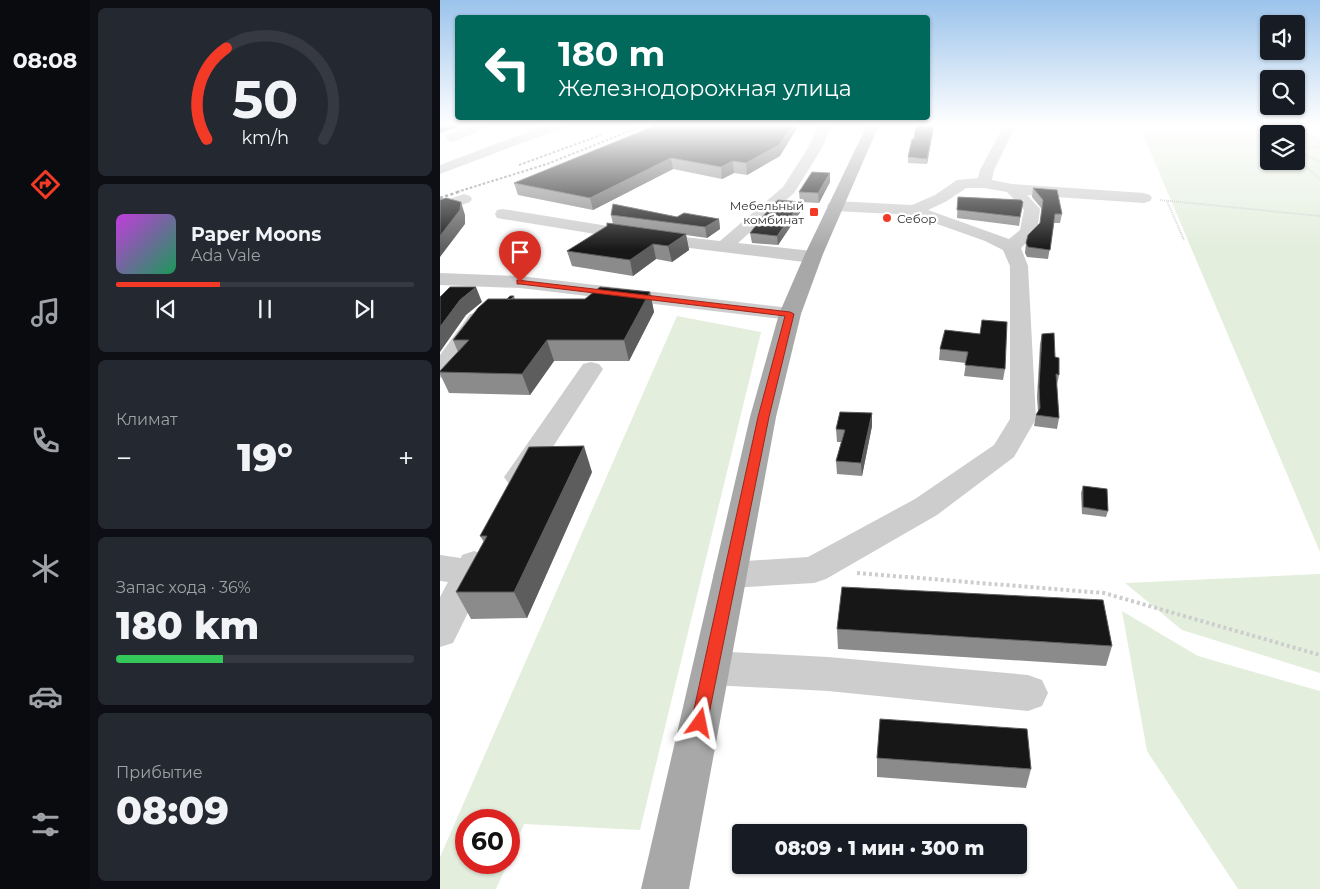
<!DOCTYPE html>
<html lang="ru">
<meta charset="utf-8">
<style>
body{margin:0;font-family:Montserrat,sans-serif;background:#242831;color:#f1f3f6;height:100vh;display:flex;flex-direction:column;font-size:19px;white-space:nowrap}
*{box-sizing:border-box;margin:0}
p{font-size:16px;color:#9ea1a6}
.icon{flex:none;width:28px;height:28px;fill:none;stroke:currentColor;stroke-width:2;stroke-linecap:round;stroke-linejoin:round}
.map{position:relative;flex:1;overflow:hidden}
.side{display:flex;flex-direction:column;gap:8px;padding:8px;background:#0d0f14;width:350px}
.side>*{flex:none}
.guide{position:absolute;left:15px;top:15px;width:475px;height:105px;border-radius:5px;box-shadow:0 1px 4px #0004;background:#00695c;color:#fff;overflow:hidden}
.tools{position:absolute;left:820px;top:15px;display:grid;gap:10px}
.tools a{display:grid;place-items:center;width:45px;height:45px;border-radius:5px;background:#171b24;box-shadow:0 1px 4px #0004;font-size:25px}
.speed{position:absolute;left:15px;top:809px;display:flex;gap:10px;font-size:25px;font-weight:700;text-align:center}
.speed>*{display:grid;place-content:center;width:65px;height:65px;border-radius:50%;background:#171b24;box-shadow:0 1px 4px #0004;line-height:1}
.speed .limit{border:8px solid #d22;background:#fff;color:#111}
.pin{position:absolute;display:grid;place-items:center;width:42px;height:42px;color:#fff;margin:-51px -21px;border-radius:50% 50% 50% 0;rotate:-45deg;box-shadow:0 0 5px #0007}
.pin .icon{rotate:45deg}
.me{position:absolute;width:55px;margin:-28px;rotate:12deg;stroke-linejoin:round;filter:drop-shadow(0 0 4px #0008)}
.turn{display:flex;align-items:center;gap:18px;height:105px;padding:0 20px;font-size:22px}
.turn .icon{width:65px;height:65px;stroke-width:2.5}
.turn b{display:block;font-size:35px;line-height:42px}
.big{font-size:38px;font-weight:800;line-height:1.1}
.side .widget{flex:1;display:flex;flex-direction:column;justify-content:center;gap:8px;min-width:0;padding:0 18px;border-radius:8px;background:#242831}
.side .dial{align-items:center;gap:0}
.dial svg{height:130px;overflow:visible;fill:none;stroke:#363941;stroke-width:7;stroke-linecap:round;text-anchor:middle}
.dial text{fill:#f1f3f6;stroke:none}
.song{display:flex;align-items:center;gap:15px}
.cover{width:60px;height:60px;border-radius:8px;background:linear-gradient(135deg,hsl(290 70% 55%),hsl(150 70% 35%))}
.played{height:5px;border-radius:2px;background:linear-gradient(90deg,#f23a27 35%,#363941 35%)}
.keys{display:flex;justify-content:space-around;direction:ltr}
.heat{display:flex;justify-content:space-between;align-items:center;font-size:28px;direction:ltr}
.charge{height:8px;border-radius:4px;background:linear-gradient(90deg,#34c759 36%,#363941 0)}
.trip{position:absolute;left:292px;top:824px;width:295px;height:50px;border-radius:5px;background:#171b24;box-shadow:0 1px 4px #0004;font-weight:800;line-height:50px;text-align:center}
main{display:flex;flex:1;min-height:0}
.tab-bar{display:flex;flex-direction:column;width:90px;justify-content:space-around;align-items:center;background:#090b0e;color:#9ea1a6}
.tab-bar .icon{width:35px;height:35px}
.tab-bar .on{color:#f23a27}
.tab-bar b{font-size:22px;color:#f1f3f6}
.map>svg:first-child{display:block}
.green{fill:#e3eedd;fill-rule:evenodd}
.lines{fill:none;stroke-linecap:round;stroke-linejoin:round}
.path-far1{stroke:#cdcdcd;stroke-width:2;stroke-dasharray:1 1;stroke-linecap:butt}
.path{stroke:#cdcdcd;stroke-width:4;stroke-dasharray:3 3;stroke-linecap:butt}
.minor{fill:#cdcdcd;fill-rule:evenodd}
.major{fill:#a8a8a8;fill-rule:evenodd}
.rail-far1{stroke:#858585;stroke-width:2;stroke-dasharray:2.5 2;stroke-linecap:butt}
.rail{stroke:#858585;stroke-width:2.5;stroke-dasharray:3 2.5;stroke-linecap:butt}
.wall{fill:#8b8b8b}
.shaded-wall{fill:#5d5d5d}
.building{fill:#171717;stroke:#5d5d5d}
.route{fill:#f23a27;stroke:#9d2619}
.poi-dot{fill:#f23a27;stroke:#fff;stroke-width:2}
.labels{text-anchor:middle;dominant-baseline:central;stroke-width:5;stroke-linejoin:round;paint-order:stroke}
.far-poi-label{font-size:12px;fill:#303030;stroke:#fff;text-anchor:end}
</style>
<main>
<nav class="tab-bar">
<b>08:08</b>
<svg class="icon on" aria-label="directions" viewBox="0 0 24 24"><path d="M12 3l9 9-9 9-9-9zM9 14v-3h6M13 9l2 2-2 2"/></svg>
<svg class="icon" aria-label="music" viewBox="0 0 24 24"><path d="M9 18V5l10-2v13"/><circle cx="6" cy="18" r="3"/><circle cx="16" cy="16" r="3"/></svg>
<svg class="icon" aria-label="phone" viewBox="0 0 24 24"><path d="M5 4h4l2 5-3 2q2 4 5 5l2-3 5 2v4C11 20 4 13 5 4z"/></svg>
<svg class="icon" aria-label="climate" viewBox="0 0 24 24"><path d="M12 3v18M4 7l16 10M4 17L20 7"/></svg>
<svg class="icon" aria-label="car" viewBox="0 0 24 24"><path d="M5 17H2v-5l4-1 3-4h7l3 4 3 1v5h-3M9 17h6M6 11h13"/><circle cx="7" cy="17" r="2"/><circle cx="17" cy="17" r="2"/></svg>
<svg class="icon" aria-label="filters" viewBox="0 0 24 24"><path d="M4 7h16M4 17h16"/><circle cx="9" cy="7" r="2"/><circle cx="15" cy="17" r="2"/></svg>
</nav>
<section class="side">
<div class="widget dial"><svg viewBox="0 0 100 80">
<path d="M14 69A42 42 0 1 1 86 69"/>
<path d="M14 69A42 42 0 0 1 26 13" stroke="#f23a27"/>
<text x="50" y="56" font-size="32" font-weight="700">50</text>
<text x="50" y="72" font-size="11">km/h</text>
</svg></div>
<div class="widget">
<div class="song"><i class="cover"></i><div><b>Paper Moons</b><p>Ada Vale</p></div></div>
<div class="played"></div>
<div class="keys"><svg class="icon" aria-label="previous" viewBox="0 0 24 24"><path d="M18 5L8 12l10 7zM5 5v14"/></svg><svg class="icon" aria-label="pause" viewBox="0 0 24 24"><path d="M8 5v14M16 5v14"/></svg><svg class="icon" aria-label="next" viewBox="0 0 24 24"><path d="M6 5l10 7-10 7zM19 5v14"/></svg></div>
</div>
<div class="widget"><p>Климат</p>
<div class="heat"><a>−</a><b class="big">19°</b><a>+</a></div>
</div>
<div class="widget"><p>Запас хода · 36%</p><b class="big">180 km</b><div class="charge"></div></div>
<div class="widget"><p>Прибытие</p><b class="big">08:09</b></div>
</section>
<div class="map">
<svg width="880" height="889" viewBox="0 0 880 889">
<rect width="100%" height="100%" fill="#fff"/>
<!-- green -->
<g class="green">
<path d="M699 125H858L880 139V552ZM829 134H856V161H829Z"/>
<polygon points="237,316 321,332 200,830 84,824 69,860 69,820 26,820 26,862 68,863 56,889 0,889 0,857"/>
<polygon points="880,574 880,673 742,630 685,583"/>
<polygon points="682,611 758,656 880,691 880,889 798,889 707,751"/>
</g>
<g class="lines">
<!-- path-far1 -->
<g class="path-far1">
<polyline points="823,125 833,134"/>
<polyline points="856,148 880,147"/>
<polyline points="856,150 880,162"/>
<polyline points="856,159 880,179"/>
<polyline points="720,200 880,216"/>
<polyline points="727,201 744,240"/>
</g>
<!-- path -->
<polyline class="path" points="417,573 664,593 880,655"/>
<!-- minor -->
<g class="minor">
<polygon points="34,125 53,125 16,141 11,142 5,138 6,135"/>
<polygon points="106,125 124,125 122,128 0,174 0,165"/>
<polygon points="379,125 391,125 382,148 354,193 298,243 372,251 379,253 381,257 379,261 372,263 217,244 63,219 57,218 55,214 57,210 63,209 217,234 280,241 343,187 368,148"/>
<path d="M564 125H576L554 170 552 180 572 184 704 193 710 195 712 198 710 201 704 203 587 195 600 209 597 232 581 248 588 266 596 419 574 457 497 515 386 579 374 583 290 588 278 584 273 575 278 566 290 562 368 557 475 499 554 445 570 419V266L563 250 545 241 472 215 395 211 389 209 387 206 389 203 395 201 472 205 495 195 517 180 538 178 540 170ZM526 188H544L567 192 584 210 580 230 569 239 488 210 507 201Z"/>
<polygon points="24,194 30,196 32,199 30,202 0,213 0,202"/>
<polygon points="0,273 80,276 350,308 358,309 361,314 358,319 350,320 80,288 0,285"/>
<polygon points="38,313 46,314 49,319 8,376 0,378 0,355 30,314"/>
<polygon points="151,362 159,364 163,369 89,484 79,487 69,484 64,477 69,470 143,364"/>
<polygon points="34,551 46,555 51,564 48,572 13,643 0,647 0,597 8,582 0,581 0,555 21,558 22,555"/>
<polygon points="271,651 388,657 588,675 602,680 608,693 602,706 588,711 388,691 271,685 258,680 252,668 258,656"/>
</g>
<!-- major -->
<polygon class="major" points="427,125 439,125 383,254 361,314 336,417 249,889 201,889 310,417 339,314 365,254"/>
<!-- rail-far1 -->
<g class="rail-far1">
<polyline points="79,165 161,135"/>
<polyline points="17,192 107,164 205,125"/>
</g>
<!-- rail -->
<polyline class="rail" points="0,198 21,191"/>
</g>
<!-- wall -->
<g class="wall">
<polygon points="217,125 340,156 307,175 294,173 282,179 233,169 153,210 78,195 74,183"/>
<polygon points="476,125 494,125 487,164 468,163 468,157 474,139"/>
<polygon points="390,182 379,203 361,202 361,211 338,245 312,243 310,233 360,202 359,192"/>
<polygon points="593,188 622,214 620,223 614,223 608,259 587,257 585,253 586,243 600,223 602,209 592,197"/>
<polygon points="518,197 583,202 579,226 517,218"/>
<polygon points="171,215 279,219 280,229 267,238 246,235 249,250 232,262 216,259 193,276 132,266 127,251 173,224"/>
<polygon points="210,292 214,312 189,361 114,361 90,395 9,393 0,374 0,371 18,352 13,340 67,299 74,296 75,299 145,299"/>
<polygon points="505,330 565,369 563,380 524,376 526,363 499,360 500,349"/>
<polygon points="602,334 615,357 619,375 617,385 619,418 617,429 594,426 596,415 598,412 597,397 600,344"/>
<polygon points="432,426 422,476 397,474 396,461 401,442 397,442 396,429"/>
<polygon points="152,472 87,618 31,619 16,592 44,542 40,536"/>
<polygon points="643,486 668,511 666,517 642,514 641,493"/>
<polygon points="397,629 672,646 666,666 398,649"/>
<polygon points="437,758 591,769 586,788 437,777"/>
</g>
<!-- shaded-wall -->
<g class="shaded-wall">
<polygon points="0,125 23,125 0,133"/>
<polygon points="352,125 359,125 340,156 307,175 306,163"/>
<polygon points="494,125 487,164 487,159"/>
<polygon points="231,158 233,169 153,210 150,198"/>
<polygon points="293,161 294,173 282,179 281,167"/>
<polygon points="390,173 390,182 379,203 378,193"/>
<polygon points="21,202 25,215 25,224 0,257 0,236"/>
<polygon points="361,202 361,211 338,245 337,236"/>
<polygon points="279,219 280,229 267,238 265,227"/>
<polygon points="246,234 249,250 232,262 228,246"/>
<polygon points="213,244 216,259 193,276 190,260"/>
<polygon points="36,287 42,302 26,315 0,352 0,327 20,300"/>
<polygon points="210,292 214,312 189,361 184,340"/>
<polygon points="107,340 114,361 90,395 82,374"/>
<polygon points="432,413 432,426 422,476 421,463"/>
<polygon points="144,446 152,472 87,618 74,592"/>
</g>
<!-- building -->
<g class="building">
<polygon points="217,125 352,125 339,145 306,163 293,161 281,167 231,158 150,198 74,183"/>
<polygon points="476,125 494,125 487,159 468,157 472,139 474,139"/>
<polygon points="372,172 390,173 378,193 359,192"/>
<polygon points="593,188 617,190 622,214 615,214 610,250 588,247 586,243 588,235 600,223 603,200"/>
<polygon points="518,197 581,200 583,202 580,217 519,210 517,210"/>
<polygon points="6,198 21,202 20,210 0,236 0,200"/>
<polygon points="338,200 361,202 337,236 310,233 332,205"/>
<polygon points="173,204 237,217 244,213 279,219 265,227 171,215"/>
<polygon points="167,223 246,234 228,246 213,244 190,260 127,251 167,226"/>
<polygon points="10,287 36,287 20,300 0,327 0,297"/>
<polygon points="160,287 210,292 184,340 107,340 82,374 0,372 0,371 29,340 13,340 38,308 48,299 145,299"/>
<polygon points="70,296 74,296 71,299 67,299"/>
<polygon points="542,320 567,322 565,369 525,365 528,352 500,349 505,330 540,334"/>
<polygon points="614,333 615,357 619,358 619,375 616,374 619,418 596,415 600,408 599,386 602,334"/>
<polygon points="400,412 432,413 421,463 396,461 405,430 396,429"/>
<polygon points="144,446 74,592 16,592 47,536 40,536 89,447"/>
<polygon points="643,486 667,489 668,511 643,507"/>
<polygon points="402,587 663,600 672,646 397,629"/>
<polygon points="440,719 587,729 591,769 437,758"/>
</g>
<!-- sky -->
<linearGradient id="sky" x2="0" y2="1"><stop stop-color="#9bc3eb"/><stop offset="0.5" stop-color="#fff"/><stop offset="1" stop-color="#fff" stop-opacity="0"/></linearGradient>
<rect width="880" height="250" fill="url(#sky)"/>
<!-- route -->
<polygon class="route" points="77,280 350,312 354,314 329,417 266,729 260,731 254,729 251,723 318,417 345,316 80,284 77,284"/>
<!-- markers -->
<g class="poi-dot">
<rect x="369" y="207" width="10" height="10" rx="2.5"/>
<circle cx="447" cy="218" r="5"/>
</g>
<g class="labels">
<!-- far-poi labels -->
<g class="far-poi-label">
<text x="364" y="205">Мебельный<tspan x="364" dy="14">комбинат</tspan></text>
<text x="457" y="218" text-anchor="start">Себор</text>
</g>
</g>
</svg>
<div class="tools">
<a><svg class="icon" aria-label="sound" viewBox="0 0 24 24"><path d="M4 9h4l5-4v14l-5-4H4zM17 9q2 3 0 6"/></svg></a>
<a><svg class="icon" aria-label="search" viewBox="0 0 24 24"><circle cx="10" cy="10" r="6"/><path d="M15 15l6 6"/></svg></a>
<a><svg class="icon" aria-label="layers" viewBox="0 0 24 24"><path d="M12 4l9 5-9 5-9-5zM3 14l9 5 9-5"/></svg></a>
</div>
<div class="speed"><div class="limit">60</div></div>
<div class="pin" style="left:80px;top:282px;background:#d93025"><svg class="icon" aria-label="arrive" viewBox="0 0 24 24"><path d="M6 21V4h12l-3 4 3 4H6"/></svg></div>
<svg class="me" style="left:260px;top:723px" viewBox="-20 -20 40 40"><path d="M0-17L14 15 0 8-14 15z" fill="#f23a27" stroke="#fff" stroke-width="4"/></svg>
<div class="trip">08:09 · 1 мин · 300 m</div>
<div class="guide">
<div class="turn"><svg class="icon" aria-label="left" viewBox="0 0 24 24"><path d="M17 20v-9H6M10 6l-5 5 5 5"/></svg><div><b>180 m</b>Железнодорожная улица</div></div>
</div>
</div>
</main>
